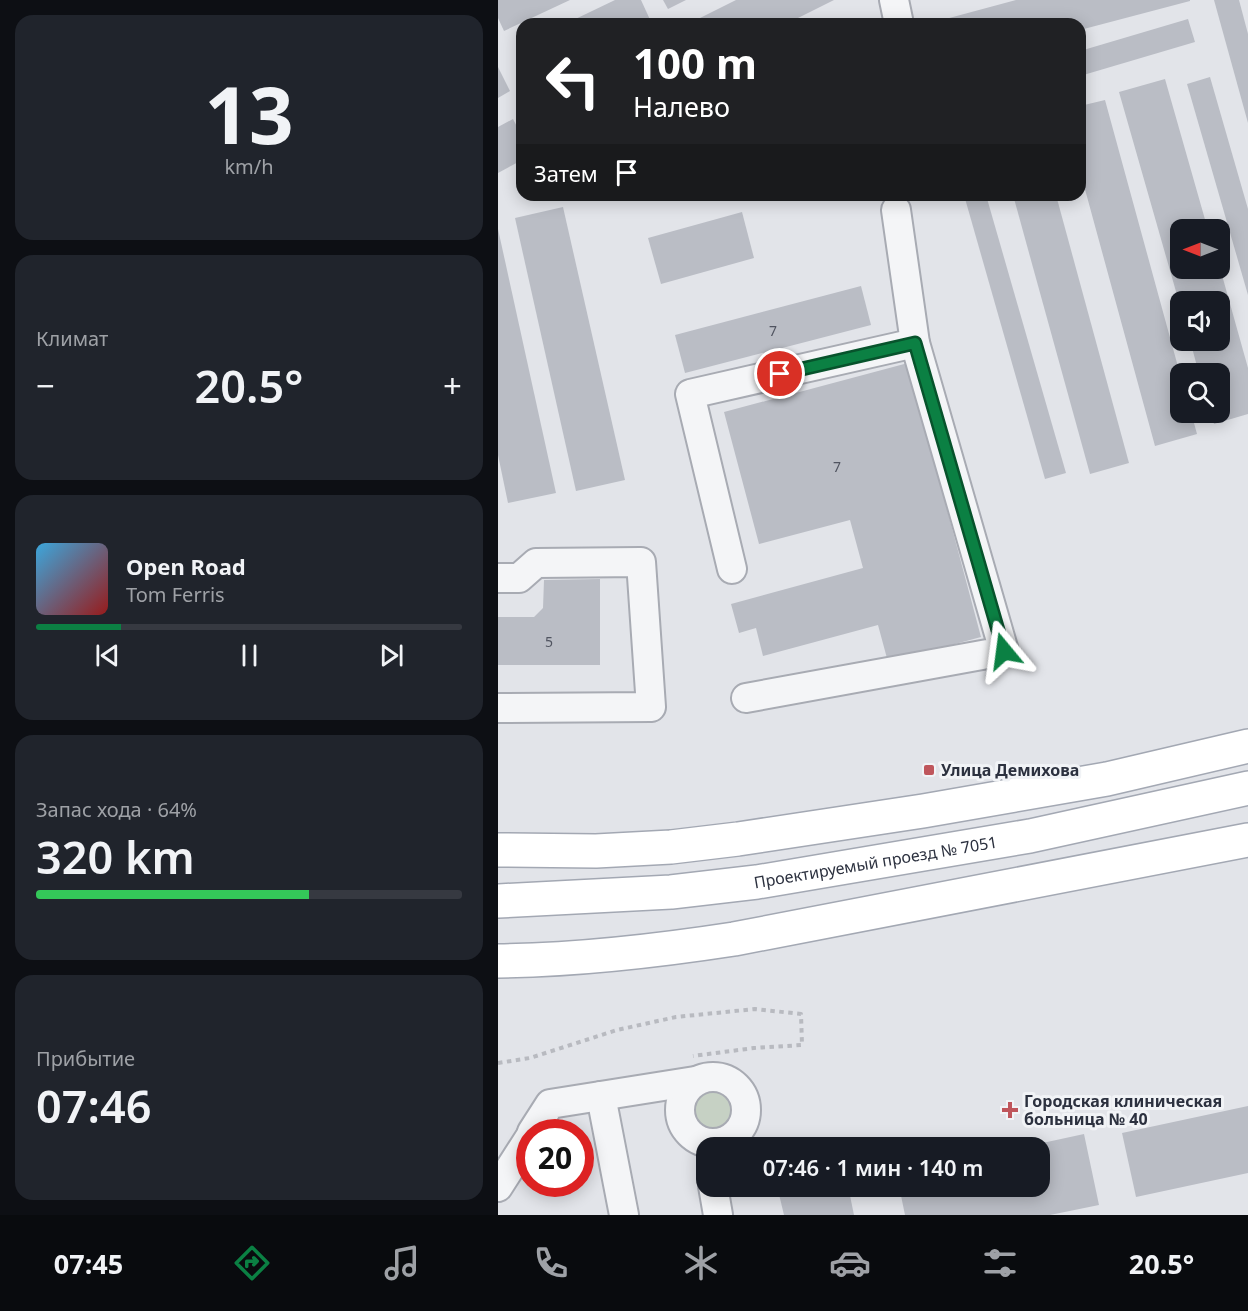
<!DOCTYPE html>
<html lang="ru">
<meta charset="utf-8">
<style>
body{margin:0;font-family:"Noto Sans",sans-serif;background:#20242c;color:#f1f3f6;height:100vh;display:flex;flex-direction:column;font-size:22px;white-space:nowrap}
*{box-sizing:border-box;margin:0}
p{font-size:20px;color:#9ea1a6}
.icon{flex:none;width:33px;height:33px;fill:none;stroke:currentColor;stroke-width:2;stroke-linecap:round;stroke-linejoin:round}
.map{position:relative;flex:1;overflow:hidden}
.details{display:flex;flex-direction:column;gap:15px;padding:15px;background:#0d0f14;width:498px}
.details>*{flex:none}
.guide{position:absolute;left:18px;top:18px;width:570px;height:183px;border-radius:18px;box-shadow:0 3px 15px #0003;background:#202124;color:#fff;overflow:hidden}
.needle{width:39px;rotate:270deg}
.tools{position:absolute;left:672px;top:219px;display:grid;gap:12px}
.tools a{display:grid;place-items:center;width:60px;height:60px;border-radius:12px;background:#171b24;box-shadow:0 3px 15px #0003;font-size:30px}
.speed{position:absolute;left:18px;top:1119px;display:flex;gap:12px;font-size:30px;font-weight:700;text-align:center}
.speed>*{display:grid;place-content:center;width:78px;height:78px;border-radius:50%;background:#171b24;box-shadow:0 3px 15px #0003;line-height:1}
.speed .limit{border:9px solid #d22;background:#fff;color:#111}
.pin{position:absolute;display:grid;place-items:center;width:51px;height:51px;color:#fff;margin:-26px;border:3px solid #fff;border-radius:50%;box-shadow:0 2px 6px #0007}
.me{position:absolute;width:66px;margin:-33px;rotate:344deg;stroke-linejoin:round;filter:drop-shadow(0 0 4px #0008)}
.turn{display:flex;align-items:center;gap:21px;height:126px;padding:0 18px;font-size:27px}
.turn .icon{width:78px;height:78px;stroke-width:2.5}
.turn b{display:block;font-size:42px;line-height:51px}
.then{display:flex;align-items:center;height:57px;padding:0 18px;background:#0003;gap:12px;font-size:22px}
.big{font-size:45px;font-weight:600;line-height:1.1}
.details .tile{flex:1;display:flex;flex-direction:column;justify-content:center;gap:9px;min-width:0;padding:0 21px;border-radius:18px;background:#20242c}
.details .dial{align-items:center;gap:0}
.dial b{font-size:78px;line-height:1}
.song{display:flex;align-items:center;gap:18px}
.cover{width:72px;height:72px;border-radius:9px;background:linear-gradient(135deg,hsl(200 70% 55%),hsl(0 70% 35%))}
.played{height:6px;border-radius:3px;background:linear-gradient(90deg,#0b8043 20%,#363941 20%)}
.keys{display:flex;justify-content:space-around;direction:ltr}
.heat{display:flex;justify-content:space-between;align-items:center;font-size:33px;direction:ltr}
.charge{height:9px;border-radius:4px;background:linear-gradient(90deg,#34c759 64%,#363941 0)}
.trip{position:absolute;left:198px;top:1137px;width:354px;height:60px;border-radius:18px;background:#171b24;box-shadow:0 3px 15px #0003;font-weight:600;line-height:60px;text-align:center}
.dock{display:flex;height:96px;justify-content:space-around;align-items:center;background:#090b0e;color:#9ea1a6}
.dock .icon{width:42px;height:42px}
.dock .active{color:#0b8043}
.dock b{font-size:27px;color:#f1f3f6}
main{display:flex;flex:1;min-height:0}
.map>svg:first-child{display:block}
.green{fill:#c6d1c4}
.building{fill:#babdc5}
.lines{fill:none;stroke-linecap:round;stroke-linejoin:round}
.minor-casing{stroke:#a8abb3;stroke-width:32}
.major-casing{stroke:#a3a8b3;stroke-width:36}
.path{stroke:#b8bac0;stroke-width:4;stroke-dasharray:4.5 4.5;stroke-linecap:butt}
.minor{stroke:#f4f5f7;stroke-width:28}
.major{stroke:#fff;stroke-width:33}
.route-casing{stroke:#07532c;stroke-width:15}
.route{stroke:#0b8043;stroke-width:10}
.poi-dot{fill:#bf565c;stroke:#f1f3f6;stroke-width:2}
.labels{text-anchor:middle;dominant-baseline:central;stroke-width:6;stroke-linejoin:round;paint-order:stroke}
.number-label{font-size:14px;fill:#505460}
.poi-label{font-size:16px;font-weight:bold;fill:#2c313f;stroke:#f1f3f6;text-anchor:start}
.street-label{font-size:16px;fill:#2c313f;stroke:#f1f3f6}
</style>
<main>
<section class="details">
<div class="tile dial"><b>13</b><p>km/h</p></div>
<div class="tile"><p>Климат</p>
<div class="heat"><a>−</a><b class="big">20.5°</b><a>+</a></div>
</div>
<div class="tile">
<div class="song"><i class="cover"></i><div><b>Open Road</b><p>Tom Ferris</p></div></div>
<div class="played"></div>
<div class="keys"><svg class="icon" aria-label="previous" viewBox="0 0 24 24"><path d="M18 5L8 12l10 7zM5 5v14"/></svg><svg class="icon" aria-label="pause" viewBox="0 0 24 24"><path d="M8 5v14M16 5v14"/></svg><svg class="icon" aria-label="next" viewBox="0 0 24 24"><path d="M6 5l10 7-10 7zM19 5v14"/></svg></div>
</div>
<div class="tile"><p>Запас хода · 64%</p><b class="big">320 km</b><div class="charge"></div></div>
<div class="tile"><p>Прибытие</p><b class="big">07:46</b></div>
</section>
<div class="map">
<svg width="750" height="1215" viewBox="0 0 750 1215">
<rect width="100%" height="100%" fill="#e2e4e9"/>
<!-- green -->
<circle class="green" cx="215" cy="1110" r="24"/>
<!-- building -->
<g class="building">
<polygon points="0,0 72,0 6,31 0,18"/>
<polygon points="117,0 143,0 154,24 67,24"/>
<polygon points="165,0 188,0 170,9"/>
<polygon points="238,0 336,0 288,24 190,24"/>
<polygon points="518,0 692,0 692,1 582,30 582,24 429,24"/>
<polygon points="716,0 741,0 750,34 750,123"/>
<polygon points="690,19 697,42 582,76 582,51"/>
<polygon points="0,67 12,91 0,98"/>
<polygon points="712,77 750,209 750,295 689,84"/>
<polygon points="667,79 710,230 682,230 682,268 722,268 750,368 750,414 716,424 713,412 722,412 722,374 701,374 692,340 722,340 722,302 681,302 621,92"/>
<polygon points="607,100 682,374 682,412 693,412 699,434 657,446 582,171 582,106"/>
<polygon points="15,119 24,136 24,160 0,173 0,127"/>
<polygon points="466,195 488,195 568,473 547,479"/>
<polygon points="515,195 558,195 631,463 592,474"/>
<polygon points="65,207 127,480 78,491 17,218"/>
<polygon points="244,212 256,258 163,284 150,238"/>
<polygon points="0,229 58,493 10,503 0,455"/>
<polygon points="363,286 373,325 187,373 177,335"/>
<polygon points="410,363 483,637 390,662 380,625 265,656 258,628 241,633 233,604 365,568 352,520 261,544 226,412"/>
<polygon points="102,579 102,665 0,665 0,617 36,617 45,608 46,580"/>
<polygon points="750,1106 750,1173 638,1197 624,1133"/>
<polygon points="586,1134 601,1205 552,1215 407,1215 401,1186 542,1186 542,1148 526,1147"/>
<polygon points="279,1186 350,1186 356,1215 286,1215"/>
</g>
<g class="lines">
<defs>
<g id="minor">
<polyline points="396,0 401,24"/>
<polyline points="234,569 192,394 417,343"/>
<polyline points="0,578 21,578 38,563 143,562 153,707 0,708"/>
<polyline points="248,698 506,651 417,343 398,210"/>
<circle cx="215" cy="1110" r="33"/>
<polyline points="103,1096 126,1215"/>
<polyline points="34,1132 52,1104 197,1081"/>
<polyline points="215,1186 220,1215"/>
<polyline points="0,1187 32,1137"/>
</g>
<g id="major">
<polyline points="0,850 98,851 173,847 240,839 425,811 609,779 750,746"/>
<path id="s1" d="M0 901 173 892 259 882 532 836 750 788"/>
<path d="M0 961C80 960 158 951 236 939L750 840"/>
</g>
</defs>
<!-- minor casing -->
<use href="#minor" class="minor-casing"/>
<!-- major casing -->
<use href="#major" class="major-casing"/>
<!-- path -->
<polyline class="path" points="0,1063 32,1058 119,1030 178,1017 257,1009 303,1014 304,1045 256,1048 195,1056"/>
<!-- minor -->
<use href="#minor" class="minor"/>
<!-- major -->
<use href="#major" class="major"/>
</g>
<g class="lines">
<defs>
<polyline id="route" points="282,374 417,343 506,651"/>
</defs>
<!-- route casing -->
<use href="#route" class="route-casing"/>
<!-- route -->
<use href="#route" class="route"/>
</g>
<!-- markers -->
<g class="poi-dot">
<rect x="425" y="764" width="12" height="12" rx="3"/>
<path d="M509 1101h6v6h6v6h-6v6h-6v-6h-6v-6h6z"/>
</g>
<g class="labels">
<!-- number labels -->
<g class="number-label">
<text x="275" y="330">7</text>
<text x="339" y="466">7</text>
<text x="51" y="641">5</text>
</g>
<!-- poi labels -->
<g class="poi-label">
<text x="443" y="770">Улица Демихова</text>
<text x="526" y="1101">Городская клиническая<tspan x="526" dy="18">больница № 40</tspan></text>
</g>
<!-- street labels -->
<g class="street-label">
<text stroke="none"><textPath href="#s1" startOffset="380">Проектируемый проезд № 7051</textPath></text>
</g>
</g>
</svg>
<div class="tools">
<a><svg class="needle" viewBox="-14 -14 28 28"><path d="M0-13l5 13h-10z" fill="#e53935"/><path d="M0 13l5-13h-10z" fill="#9ea1a6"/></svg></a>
<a><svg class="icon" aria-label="sound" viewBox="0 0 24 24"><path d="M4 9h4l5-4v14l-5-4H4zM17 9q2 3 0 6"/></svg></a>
<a><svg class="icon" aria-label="search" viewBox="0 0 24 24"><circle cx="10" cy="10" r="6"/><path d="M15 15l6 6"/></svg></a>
</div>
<div class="speed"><div class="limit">20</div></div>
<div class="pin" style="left:282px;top:374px;background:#d93025"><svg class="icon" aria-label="arrive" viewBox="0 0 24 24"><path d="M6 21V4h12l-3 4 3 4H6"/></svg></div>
<svg class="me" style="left:506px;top:651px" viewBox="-20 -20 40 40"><path d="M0-17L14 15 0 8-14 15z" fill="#0b8043" stroke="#fff" stroke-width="4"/></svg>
<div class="trip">07:46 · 1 мин · 140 m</div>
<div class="guide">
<div class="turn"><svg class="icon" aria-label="left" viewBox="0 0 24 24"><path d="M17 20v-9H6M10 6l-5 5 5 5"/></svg><div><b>100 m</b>Налево</div></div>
<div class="then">Затем<svg class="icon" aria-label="arrive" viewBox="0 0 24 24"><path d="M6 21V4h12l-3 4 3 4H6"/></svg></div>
</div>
</div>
</main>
<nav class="dock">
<b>07:45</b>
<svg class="icon active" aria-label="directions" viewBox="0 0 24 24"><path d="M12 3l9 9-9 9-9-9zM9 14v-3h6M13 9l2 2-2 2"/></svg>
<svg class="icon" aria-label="music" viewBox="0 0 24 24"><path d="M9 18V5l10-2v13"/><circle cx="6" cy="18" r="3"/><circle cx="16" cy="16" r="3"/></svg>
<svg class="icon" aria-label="phone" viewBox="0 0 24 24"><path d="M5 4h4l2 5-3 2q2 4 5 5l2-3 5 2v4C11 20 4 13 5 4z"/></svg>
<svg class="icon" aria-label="climate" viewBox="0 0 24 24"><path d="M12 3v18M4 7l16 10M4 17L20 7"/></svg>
<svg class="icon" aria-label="car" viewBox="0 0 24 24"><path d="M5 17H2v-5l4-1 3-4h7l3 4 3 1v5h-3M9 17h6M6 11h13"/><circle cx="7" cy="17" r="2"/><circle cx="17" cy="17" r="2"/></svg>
<svg class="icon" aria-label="filters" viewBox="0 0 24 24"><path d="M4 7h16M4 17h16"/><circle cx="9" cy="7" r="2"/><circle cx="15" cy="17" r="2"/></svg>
<b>20.5°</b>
</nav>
